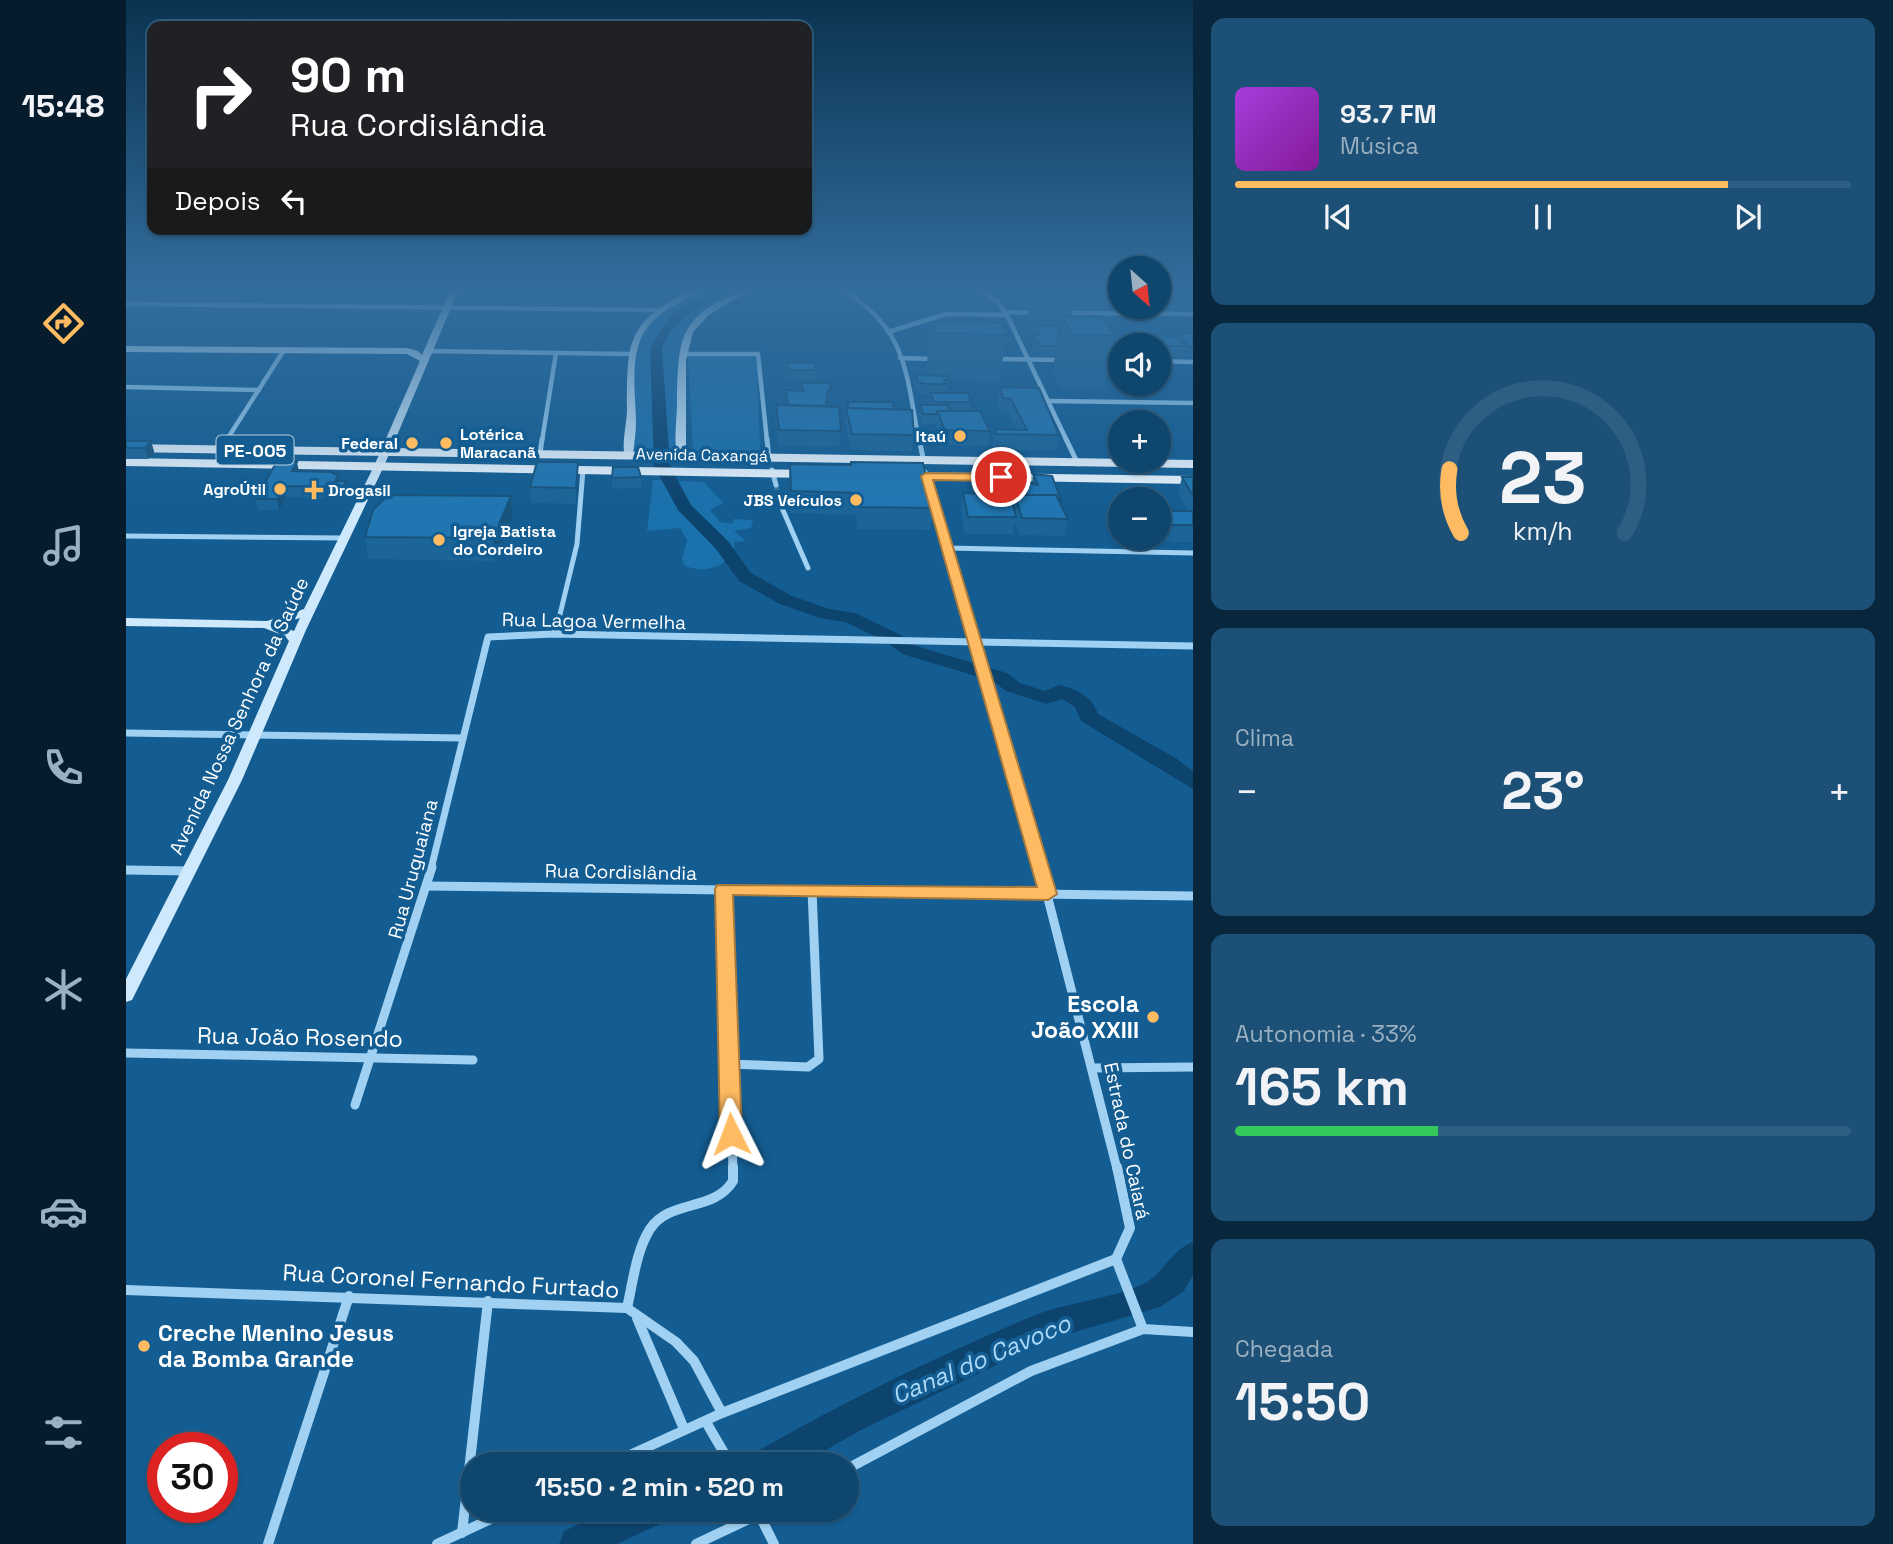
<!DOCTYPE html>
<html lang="pt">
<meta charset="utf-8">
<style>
body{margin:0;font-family:"Space Grotesk",sans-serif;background:#1c5076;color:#f1f3f6;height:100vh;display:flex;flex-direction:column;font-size:26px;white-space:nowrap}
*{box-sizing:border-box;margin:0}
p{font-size:23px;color:#9bb1c2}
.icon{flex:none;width:38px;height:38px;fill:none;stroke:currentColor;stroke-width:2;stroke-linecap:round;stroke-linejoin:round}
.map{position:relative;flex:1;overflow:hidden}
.sheet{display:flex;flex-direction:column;gap:18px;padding:18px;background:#08263c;width:700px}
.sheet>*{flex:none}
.top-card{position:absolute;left:21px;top:21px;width:665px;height:214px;border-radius:14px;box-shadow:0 2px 5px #0004,0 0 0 2px #2e5e81;background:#202124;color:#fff;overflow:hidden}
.needle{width:46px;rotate:153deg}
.fabs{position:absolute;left:982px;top:256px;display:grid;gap:14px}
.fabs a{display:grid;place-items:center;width:63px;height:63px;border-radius:50%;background:#0e466e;box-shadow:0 2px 5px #0004,0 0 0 2px #2e5e81;font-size:35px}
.speed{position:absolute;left:21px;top:1432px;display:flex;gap:14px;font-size:35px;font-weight:700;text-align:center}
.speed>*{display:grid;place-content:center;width:91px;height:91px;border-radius:50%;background:#0e466e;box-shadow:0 2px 5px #0004,0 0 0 2px #2e5e81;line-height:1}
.speed .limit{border:10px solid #d22;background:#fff;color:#111}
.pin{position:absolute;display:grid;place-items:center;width:60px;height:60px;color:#fff;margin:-30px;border:4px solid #fff;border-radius:50%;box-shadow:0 2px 7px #0007}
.me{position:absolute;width:77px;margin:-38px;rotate:357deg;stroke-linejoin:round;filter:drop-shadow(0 0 5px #0008)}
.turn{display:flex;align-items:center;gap:24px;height:147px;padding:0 28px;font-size:32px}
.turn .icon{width:91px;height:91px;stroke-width:2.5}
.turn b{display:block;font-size:49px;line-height:60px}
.then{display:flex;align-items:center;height:66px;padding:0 28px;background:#0003;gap:14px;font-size:26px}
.big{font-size:52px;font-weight:700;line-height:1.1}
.sheet .widget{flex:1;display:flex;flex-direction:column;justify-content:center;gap:10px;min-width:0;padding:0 24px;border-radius:14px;background:#1c5076}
.sheet .dial{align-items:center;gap:0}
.dial svg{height:182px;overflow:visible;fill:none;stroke:#2e5e81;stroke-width:7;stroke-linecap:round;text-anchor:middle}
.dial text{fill:#f1f3f6;stroke:none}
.song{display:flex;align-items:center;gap:21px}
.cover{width:84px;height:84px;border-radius:10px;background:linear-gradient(135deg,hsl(280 70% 55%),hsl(290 70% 35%))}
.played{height:7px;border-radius:4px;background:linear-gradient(90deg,#ffbb61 80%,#2e5e81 80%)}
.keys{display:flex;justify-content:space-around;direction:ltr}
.heat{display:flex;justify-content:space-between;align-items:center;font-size:38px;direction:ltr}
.charge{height:10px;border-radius:5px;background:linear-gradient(90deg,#34c759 33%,#2e5e81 0)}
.trip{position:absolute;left:334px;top:1452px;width:399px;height:70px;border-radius:35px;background:#0e466e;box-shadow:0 2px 5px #0004,0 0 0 2px #2e5e81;font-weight:700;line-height:70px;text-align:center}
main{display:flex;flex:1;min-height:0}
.dock{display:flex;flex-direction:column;width:126px;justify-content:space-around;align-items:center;background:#061c2c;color:#9bb1c2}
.dock .icon{width:49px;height:49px}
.dock .active{color:#ffbb61}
.dock b{font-size:32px;color:#f1f3f6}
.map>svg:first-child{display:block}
.green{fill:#1b71ac}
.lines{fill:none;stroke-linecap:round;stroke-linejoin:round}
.canal{fill:#0c446e;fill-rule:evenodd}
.street-tunnel{stroke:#3675a2;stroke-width:5;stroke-dasharray:5 2.5;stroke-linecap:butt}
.street-far4{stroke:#a0d1f2;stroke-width:4.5}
.street-far3{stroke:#a0d1f2;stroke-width:5}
.street-far2{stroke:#a0d1f2;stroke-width:7}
.street-far1{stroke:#a0d1f2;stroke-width:9}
.street{stroke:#a0d1f2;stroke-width:10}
.secondary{fill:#cfe9fc;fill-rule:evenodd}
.primary{fill:#ebf6ff;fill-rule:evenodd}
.wall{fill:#1c6598}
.shaded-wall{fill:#17537c}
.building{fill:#2176b1;stroke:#17537c;stroke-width:2}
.route{fill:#ffbb61;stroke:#a67a3f;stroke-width:2}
.poi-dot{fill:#ffbb61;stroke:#135d92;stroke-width:2.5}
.labels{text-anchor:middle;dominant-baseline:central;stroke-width:7;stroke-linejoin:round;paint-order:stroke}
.far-poi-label{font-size:16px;font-weight:bold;fill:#fff;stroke:#135d92;text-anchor:end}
.far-street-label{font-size:16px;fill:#fff;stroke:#135d92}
.shield{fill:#135d92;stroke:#b8cede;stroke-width:2}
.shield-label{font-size:18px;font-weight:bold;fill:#fff}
.street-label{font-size:19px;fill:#fff;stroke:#135d92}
.near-poi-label{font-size:23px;font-weight:bold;fill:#fff;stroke:#135d92;text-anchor:end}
.near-street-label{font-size:23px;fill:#fff;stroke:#135d92}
.near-water-label{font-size:24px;font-style:italic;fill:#acdaf9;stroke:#135d92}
</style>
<main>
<nav class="dock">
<b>15:48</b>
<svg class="icon active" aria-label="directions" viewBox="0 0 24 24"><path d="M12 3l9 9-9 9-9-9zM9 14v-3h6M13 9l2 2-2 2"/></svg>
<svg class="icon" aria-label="music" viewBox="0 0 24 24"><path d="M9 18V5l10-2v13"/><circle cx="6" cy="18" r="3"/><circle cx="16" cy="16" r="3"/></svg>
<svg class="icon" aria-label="phone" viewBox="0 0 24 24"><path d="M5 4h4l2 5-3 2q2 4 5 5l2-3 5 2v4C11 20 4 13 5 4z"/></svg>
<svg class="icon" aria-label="climate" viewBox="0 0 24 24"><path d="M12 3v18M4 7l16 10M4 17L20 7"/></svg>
<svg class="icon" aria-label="car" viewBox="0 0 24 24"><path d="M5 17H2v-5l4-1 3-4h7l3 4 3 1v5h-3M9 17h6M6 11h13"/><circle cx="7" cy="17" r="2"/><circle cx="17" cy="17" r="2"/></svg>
<svg class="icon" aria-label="filters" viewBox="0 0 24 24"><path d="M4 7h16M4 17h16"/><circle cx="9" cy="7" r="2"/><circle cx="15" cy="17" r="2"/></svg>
</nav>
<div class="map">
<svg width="1067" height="1544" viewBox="0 0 1067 1544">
<rect width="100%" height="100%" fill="#135d92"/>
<!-- green -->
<g class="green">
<path d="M575 289H626C600 298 565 317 557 343L553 450 507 449C508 373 492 324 575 289Z"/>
<polygon points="623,355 632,360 634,374 631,375 634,451 567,451 562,356"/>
<path d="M527 480 578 482 597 503 584 510 594 522 606 524 608 519 627 520 625 528 608 531 620 541 608 542V553C593 569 580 573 559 566L556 560 561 540 554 528 521 531Z"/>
</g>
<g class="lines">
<!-- canal -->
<g class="canal">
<path d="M593 289H609L563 313 546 329 536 348 544 466 565 505 602 541 625 573 666 596 703 609 729 613 773 634 790 646 881 673 894 683 919 691 933 685C950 689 966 696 972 714L1051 759 1067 771V789L955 721 949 707 936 699 921 704 880 691 867 681 776 654 761 642 719 622 694 618 654 604 613 581 590 549 552 510 528 466 524 348 545 315 565 301Z"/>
<path d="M1067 1242V1275L1057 1292 1034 1307 922 1340 735 1430 674 1465H623L628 1453C718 1402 811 1356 907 1316 941 1302 981 1300 1015 1285 1039 1274 1042 1252 1067 1242Z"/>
<polygon points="483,1510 541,1510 536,1523 491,1544 433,1544 438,1531"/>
</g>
<!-- street-tunnel -->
<polyline class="street-tunnel" points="650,485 656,508"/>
<!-- street-far4 -->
<g class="street-far4">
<path d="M714 289C781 326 780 373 793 441"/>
<polyline points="852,289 871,301 881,315 941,441"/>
<polyline points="0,304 531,310"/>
<polyline points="880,312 909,313"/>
<polyline points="938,313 1067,314"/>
<polyline points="765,331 820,314 881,315"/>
<polyline points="301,351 504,354"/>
<polyline points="557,354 632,354 641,441"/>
<polyline points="774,358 808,359"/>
<polyline points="869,359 938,360"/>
<polyline points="978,360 994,361"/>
<polyline points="1032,361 1067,362"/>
<polyline points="0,387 133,390"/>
<polyline points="923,401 1067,403"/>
<polyline points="100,441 158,350"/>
<polyline points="416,441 430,353"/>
</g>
<!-- street-far3 -->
<g class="street-far3">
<polyline points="641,439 643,460"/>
<polyline points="793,439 798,462"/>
<polyline points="940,439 952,464"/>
<polyline points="95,449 101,439"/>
<polyline points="414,454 416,439"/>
<polyline points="646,470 650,485"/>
<polyline points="799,472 845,631"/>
<polyline points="656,508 682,568"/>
<polyline points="0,536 218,538"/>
<polyline points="822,548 1067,553"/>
<polyline points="430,631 451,544 457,470"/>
</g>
<!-- street-far2 -->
<g class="street-far2">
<polyline points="845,629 915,869"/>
<polyline points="428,634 431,629"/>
<polyline points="0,733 337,738"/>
<polyline points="305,869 362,637 428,634 1067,646"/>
</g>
<!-- street-far1 -->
<g class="street-far1">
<polyline points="914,867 991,1169"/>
<polyline points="0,870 62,871"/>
<polyline points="301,886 1067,896"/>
<polyline points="597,889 607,1169"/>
<polyline points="0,1053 347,1060"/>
<polyline points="601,1064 682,1067 693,1059 686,890"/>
<polyline points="967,1068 1067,1067"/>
<polyline points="229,1105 306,867"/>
</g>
<!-- street -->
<g class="street">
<polyline points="990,1259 1004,1228 991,1167"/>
<polyline points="990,1259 1017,1329"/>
<polyline points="0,1290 501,1308 550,1342 568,1361 596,1413"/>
<path d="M501 1308C507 1282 510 1251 524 1229 544 1199 588 1212 607 1181V1167"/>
<polyline points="511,1318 558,1429"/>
<polyline points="580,1422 605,1465"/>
<polyline points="482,1465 596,1413 990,1259"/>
<polyline points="721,1469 905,1371 1017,1329 1067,1332"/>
<polyline points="631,1510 648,1544"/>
<polyline points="336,1533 362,1301"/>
<polyline points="142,1544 223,1296"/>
<polyline points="311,1544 384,1510"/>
<polyline points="570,1544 642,1510"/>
</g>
<!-- secondary -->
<g class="secondary">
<path d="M325 289H333L258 466 180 630 116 780 6 1000 0 1002V979L102 780 163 641 159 636 138 628 0 626V618L141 621 178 609 248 466 294 361 281 354 0 352V346L281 348 292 351 296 355ZM174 618 168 631 152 625Z"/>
<path d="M567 289H576C560 301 540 307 526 322 501 347 510 390 510 422 510 433 508 444 507 455L499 457C495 443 501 424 501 409 501 339 501 322 567 289Z"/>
<path d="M621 289H631L607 300 583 315 567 332 560 360V456L552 458C547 442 551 420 551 403 552 336 553 315 621 289Z"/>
</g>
<!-- primary -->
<g class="primary">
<polygon points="0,444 1067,460 1067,468 0,452"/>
<polygon points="0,458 686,470 692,474 686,478 0,466"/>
<polygon points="777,472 1067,476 1067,484 773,479 771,476"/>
</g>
</g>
<!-- wall -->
<g class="wall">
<polygon points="753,289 850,289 849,301 822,307 792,292 768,296"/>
<polygon points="904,300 947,307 945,317 975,316 995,342 993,352 986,352 978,391 937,391 926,372 929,356 912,356 906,345 908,333 904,333 900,327"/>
<polygon points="806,322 881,335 873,383 823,381 822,390 819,390 818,393 845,402 844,411 864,431 862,446 816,445 809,424 796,424 793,415 794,405 803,405 802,403 804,394 797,394 789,391 791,375 803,375 800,369"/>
<polygon points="1052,333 1067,334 1067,356 1059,356 1057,353 1057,356 1038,356 1032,349 1032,345 1012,345 1013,338 1030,341 1031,335 1051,337"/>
<polygon points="660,362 690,370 690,380 663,380 659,372"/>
<polygon points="674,383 705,390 705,401 701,400 700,406 715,431 713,447 653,446 649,420 650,405 660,405 660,390 674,390"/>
<polygon points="874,387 933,435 930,450 868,450 866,445 869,429 891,430 883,414 875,413 872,402"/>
<polygon points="720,408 769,410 788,435 786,451 725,450 719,424"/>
<polygon points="0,441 25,441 28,452 22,459 0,459"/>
<polygon points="725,462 807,508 804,530 731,529 730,515 664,513 663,485 664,464 725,465"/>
<polygon points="173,471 212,476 212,481 220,481 221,492 218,498 160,497 153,510 133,510 130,499"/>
<polygon points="907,474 935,500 934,503 942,519 938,536 893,535 889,523 887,534 839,534 835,510 837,493 847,494 843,481 844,476 896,487 895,492 886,492 888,496 887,504 889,495 896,495 895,492 897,481 906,484"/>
<polygon points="515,477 515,488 486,489 486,478"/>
<polygon points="1056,477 1067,477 1067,542 1040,542 1033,528 1037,511 1062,511 1052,493"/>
<polygon points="452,479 450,504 405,503 404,487"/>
<polygon points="386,518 369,561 242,559 239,537"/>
</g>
<!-- shaded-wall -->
<g class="shaded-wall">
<polygon points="768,289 793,289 792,292 768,296"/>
<polygon points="847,289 850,289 849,301 822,307 824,293"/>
<polygon points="25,441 28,452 22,459 19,448"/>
<polygon points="171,462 173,472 166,471"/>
<polygon points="452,462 452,479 450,504 450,488"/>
<polygon points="220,481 221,492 218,498 217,487"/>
<polygon points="158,486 160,497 153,510 151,499"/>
<polygon points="385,496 386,518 369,561 367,538"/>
</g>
<!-- building -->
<g class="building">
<polygon points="815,289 847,289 824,293"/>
<polygon points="904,300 943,301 947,307 908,306"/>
<polygon points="975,316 990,335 947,335 936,317"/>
<polygon points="806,322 874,323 881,335 811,333"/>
<polygon points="910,326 934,326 931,346 914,346 907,335 913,335"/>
<polygon points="986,331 990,331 995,342 988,342 990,335"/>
<polygon points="1052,333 1067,334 1067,347 1062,346"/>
<polygon points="1031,335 1050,336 1059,346 1041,346"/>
<polygon points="1028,337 1032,345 1018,344 1013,338"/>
<polygon points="660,362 689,363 690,370 663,370"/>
<polygon points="791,375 822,376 823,380 818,380 820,384 798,384 791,381"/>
<polygon points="674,383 704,383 705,390 702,390 700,406 662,405 660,390 678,391"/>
<polygon points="874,387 913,388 933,435 870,434 869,429 901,430 885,399 877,398"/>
<polygon points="804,393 842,393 845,402 808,402"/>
<polygon points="722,402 766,402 769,410 722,408"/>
<polygon points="650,405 713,407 715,431 653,430"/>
<polygon points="794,405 822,405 825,411 811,411 811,414 797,414"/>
<polygon points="720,408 786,410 788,435 726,434"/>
<polygon points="811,411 854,411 864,431 819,430"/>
<polygon points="0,441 25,441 19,448 0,448"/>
<polygon points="151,461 171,462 166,471 205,472 212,476 209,481 220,481 217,487 158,486 151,499 130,499"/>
<polygon points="411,462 452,462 450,488 404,487"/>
<polygon points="725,462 797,463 807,508 734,507 732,493 665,491 664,464 725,465"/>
<polygon points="487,467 512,467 515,477 486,478"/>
<polygon points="907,474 926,476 935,500 932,500 930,495 901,495 897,481 912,485"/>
<polygon points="844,476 892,476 896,487 885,487 883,482 849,482 848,487"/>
<polygon points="1056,477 1067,477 1067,496"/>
<polygon points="849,482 883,482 888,496 885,496 885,495 851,494"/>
<polygon points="837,493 885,495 890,517 842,517"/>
<polygon points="262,495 385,496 367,538 239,537 247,510"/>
<polygon points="889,495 930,495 942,519 896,518"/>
<polygon points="1037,511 1067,511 1067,525 1044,525"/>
</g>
<!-- sky -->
<linearGradient id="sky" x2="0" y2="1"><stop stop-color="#0a3350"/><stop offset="0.57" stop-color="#336d9d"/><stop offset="1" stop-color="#336d9d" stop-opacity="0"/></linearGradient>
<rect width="1067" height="505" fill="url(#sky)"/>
<!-- route -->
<polygon class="route" points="800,473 875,474 881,477 875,481 807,480 931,894 922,900 607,895 616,1134 613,1141 605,1143 597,1141 594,1134 589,889 591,885 911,887 795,476"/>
<!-- markers -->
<g class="poi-dot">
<circle cx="834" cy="436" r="7"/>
<circle cx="286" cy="443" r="7"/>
<circle cx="320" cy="443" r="7"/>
<circle cx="154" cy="489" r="7"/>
<path d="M184.5 479.5h7v7h7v7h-7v7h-7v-7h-7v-7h7z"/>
<circle cx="730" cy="500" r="7"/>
<circle cx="313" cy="540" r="7"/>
<circle cx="1027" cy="1017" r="7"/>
<circle cx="18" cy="1346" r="7"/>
</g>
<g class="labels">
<!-- far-poi labels -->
<g class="far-poi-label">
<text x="334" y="434" text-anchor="start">Lotérica<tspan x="334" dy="18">Maracanã</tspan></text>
<text x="820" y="436">Itaú</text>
<text x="272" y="443">Federal</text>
<text x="140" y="489">AgroÚtil</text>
<text x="202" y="490" text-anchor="start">Drogasil</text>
<text x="716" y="500">JBS Veículos</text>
<text x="327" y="531" text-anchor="start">Igreja Batista<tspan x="327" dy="18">do Cordeiro</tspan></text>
</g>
<!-- far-street labels -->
<g class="far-street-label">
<text transform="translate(576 455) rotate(1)">Avenida Caxangá</text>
</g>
<!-- shield labels -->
<rect class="shield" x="90.5" y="435.5" width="77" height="29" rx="5"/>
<g class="shield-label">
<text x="129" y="450">PE-005</text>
</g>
<!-- street labels -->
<g class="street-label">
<text transform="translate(468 621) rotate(1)">Rua Lagoa Vermelha</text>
<text transform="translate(113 716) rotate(-65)">Avenida Nossa Senhora da Saúde</text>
<text transform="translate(287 869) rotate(-75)">Rua Uruguaiana</text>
<text transform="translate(495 872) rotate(1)">Rua Cordislândia</text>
<text transform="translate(1001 1141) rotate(78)">Estrada do Caiará</text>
</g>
<!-- near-poi labels -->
<g class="near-poi-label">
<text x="1013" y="1004">Escola<tspan x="1013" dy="26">João XXIII</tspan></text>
<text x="32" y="1333" text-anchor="start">Creche Menino Jesus<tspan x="32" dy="26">da Bomba Grande</tspan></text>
</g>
<!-- near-street labels -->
<g class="near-street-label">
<text transform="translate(174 1037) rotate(1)">Rua João Rosendo</text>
<text transform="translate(325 1281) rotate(3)">Rua Coronel Fernando Furtado</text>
</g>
<!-- near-water labels -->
<g class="near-water-label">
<text transform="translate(855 1359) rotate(-23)">Canal do Cavoco</text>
</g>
</g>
</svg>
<div class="fabs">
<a><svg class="needle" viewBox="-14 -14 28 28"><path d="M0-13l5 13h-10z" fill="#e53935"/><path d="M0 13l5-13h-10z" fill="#9bb1c2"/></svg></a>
<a><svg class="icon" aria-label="sound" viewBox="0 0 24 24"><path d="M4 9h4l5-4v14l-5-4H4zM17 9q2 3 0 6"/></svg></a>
<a>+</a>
<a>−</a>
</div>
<div class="speed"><div class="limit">30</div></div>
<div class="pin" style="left:875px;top:477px;background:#d93025"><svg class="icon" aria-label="arrive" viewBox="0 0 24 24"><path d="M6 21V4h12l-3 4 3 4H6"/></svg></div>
<svg class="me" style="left:605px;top:1134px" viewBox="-20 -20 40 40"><path d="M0-17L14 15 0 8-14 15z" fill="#ffbb61" stroke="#fff" stroke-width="4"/></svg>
<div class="trip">15:50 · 2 min · 520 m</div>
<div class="top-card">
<div class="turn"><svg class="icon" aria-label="right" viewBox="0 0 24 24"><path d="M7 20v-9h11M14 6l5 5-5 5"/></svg><div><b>90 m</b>Rua Cordislândia</div></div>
<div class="then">Depois<svg class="icon" aria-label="left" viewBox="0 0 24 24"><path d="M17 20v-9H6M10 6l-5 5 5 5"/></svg></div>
</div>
</div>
<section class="sheet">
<div class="widget">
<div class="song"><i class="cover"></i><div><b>93.7 FM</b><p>Música</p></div></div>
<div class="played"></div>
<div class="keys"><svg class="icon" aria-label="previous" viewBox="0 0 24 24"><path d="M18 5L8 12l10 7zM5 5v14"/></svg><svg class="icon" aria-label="pause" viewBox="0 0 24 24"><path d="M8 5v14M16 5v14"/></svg><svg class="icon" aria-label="next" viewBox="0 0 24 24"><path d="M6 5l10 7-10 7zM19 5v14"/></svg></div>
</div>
<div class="widget dial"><svg viewBox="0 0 100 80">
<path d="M14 69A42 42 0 1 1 86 69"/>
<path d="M14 69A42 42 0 0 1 9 41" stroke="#ffbb61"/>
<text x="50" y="56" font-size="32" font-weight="700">23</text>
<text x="50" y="72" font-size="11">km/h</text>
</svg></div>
<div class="widget"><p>Clima</p>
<div class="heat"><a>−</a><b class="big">23°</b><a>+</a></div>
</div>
<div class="widget"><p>Autonomia · 33%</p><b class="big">165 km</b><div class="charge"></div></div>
<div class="widget"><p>Chegada</p><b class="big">15:50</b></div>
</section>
</main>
